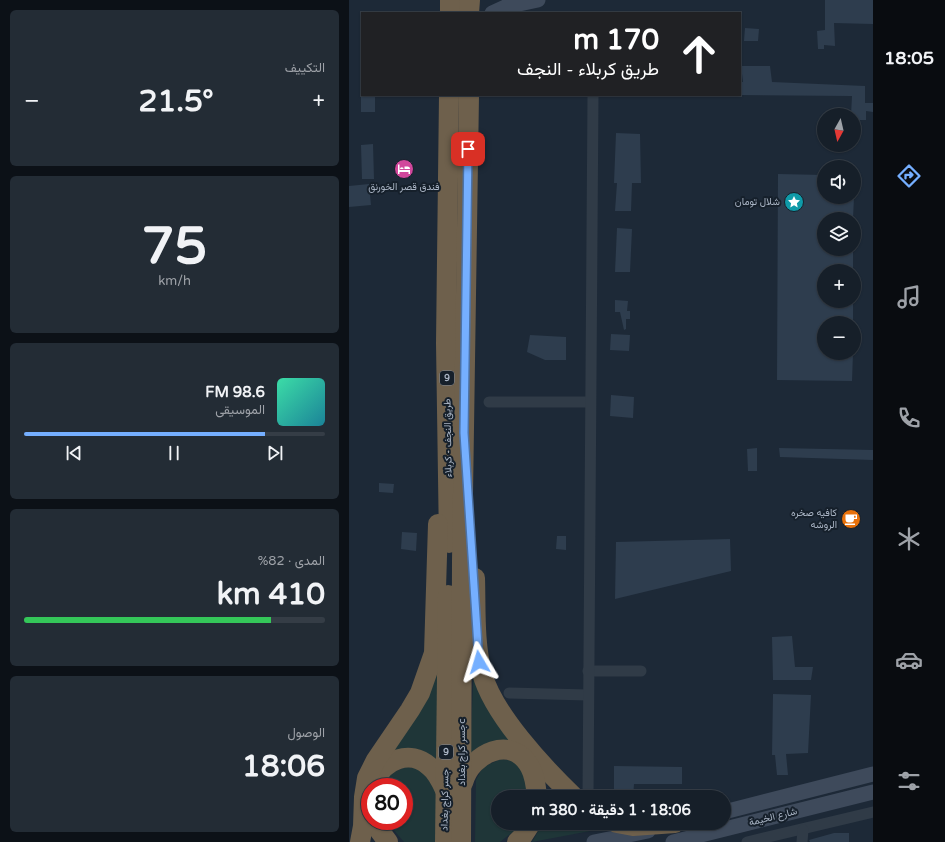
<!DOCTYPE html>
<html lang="ar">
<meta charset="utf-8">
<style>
body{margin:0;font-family:"Varela Round",Vazirmatn,sans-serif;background:#232c35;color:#f1f3f6;direction:rtl;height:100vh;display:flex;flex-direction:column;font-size:15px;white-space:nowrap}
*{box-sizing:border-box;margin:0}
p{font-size:13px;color:#9ea2a8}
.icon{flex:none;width:22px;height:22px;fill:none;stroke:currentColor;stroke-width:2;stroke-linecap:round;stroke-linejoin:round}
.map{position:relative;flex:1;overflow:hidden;direction:ltr}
.details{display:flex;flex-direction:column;gap:10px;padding:10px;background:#0c1117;width:349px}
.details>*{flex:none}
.banner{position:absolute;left:12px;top:12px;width:380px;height:84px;border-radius:0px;box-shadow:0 1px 3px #0004,0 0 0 1px #353d46;direction:rtl;background:#202124;color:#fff;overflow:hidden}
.needle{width:26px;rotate:188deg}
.fabs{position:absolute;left:468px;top:108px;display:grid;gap:8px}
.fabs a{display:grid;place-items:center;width:44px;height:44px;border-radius:50%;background:#161f29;box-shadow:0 1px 3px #0004,0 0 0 1px #353d46;font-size:20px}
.speed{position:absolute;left:12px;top:778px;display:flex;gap:8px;font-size:20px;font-weight:700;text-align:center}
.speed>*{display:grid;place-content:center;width:52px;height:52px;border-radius:50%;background:#161f29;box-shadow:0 1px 3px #0004,0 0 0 1px #353d46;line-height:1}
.speed .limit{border:6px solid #d22;background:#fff;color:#111}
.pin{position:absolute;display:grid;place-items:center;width:34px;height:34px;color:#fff;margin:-17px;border-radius:8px;box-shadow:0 2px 6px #0006}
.me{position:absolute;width:44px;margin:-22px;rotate:353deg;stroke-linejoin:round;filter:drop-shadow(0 0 3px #0008)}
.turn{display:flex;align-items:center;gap:14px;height:84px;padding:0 16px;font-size:18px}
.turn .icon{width:52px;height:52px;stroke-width:2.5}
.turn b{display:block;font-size:28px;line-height:34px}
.big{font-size:30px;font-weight:700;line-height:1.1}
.details .widget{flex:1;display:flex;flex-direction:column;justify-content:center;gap:6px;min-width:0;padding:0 14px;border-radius:6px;background:#232c35}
.details .dial{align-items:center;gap:0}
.dial b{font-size:52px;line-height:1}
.song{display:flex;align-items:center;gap:12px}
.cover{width:48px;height:48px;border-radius:6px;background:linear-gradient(135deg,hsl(160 70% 55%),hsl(190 70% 35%))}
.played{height:4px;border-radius:2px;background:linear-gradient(90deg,#75afff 80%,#353d46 80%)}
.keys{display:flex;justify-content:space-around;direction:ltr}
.heat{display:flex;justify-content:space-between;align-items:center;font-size:22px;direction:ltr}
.charge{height:6px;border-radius:3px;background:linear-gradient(90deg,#34c759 82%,#353d46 0)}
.trip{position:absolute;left:142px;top:790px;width:240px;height:40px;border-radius:20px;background:#161f29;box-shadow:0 1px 3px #0004,0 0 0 1px #353d46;font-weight:700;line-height:40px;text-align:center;direction:rtl}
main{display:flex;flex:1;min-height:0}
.dock{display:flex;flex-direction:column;width:72px;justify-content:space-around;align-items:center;background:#090c10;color:#9ea2a8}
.dock .icon{width:28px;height:28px}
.dock .current{color:#75afff}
.dock b{font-size:18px;color:#f1f3f6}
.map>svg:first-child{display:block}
.green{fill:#1f3638}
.building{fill:#2e3d4e}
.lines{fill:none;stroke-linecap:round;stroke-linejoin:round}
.street{stroke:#303b47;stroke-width:11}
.secondary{stroke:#3e4a5b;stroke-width:15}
.highway{stroke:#6e604c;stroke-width:20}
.route-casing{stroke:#4c72a6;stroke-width:10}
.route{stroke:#75afff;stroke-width:7}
.labels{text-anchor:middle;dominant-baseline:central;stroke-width:4;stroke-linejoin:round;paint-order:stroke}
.shield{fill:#16202b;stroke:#7e8897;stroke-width:1}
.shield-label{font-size:9px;font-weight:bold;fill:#aab5c5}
.poi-label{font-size:10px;fill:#aab5c5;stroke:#16202b;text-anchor:end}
.street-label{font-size:10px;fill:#aab5c5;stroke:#16202b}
</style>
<main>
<nav class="dock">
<b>18:05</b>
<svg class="icon current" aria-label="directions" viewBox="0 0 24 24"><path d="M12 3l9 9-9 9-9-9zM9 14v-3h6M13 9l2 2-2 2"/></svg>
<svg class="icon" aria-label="music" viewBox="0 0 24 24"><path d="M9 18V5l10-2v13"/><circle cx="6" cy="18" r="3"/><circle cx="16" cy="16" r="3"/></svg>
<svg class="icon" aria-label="phone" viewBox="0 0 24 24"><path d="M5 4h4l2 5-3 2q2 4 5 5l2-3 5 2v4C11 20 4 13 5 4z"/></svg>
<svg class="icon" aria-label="climate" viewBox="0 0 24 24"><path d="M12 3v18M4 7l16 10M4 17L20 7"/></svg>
<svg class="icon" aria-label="car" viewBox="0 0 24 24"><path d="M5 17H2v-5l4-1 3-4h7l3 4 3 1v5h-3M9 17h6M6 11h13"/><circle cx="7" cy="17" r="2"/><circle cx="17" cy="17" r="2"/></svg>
<svg class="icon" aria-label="filters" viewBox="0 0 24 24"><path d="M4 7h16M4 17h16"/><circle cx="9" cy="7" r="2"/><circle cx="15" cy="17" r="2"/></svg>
</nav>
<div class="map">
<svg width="524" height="842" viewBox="0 0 524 842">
<rect width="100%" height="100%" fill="#1d2937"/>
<!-- green -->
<g class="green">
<polygon points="125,661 174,745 121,756"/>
<polygon points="91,662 91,762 38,757"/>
<polygon points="152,759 166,761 176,773 181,797 149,797 149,823 175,823 151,842 126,842 127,780 134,767"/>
<polygon points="57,767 74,769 82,780 90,799 87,842 55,842 43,828 41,821 55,821 55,787 36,787 36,786 42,773"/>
<polygon points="194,823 249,823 257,828 183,842"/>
</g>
<!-- building -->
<g class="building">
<polygon points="476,0 524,0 524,24 485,23 486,46 475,45 475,49 469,49 468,31 476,30"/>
<polygon points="396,28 410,29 409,41 395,41"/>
<polygon points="392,66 421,66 423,82 516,86 516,103 524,103 524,112 517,111 517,120 505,120 505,115 502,115 503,96 391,95 391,82 394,82"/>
<rect x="12" y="95" width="14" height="17"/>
<polygon points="267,133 291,134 292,183 283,183 282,211 266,211 268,183 265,183"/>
<polygon points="24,144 25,179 13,179 12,145"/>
<polygon points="429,174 475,175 475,197 505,197 504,219 475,219 475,249 504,249 504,271 475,271 475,301 504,301 504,323 475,323 475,353 504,353 503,381 428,380"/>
<polygon points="20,184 22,205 0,207 0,186"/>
<polygon points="268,228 283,229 281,272 266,272"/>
<polygon points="266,300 279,301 278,311 281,311 281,319 277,319 277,329 275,330 271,312 266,312"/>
<polygon points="262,334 281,335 280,351 261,350"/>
<polygon points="181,335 217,337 217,360 196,360 178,352"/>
<polygon points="262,395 285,397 284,418 261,416"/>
<polygon points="408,448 408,471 399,471 398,449"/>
<polygon points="430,448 524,450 524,460 431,457"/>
<polygon points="30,483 45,484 44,493 30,492"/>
<polygon points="53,532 68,533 67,551 52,549"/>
<polygon points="208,536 217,536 217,550 207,549"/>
<polygon points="381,539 382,571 266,599 267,542"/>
<polygon points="443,636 446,667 464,667 462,680 424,680 423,637"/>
<polygon points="424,694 462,695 459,753 437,754 439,775 428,775 426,755 423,755"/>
<polygon points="265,766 333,767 333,784 285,784 284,797 265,796"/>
<polygon points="485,833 500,833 500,842 461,842 460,840"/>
</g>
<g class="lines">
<!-- street -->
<g class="street">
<polyline points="140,402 241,402"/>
<polyline points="239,671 292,671"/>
<polyline points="160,693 239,695"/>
<polyline points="239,797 244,95"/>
<polyline points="398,842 524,812"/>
<polyline points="453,842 454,830"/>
</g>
<!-- secondary -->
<g class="secondary">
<polyline points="143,13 156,7 189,0"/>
<polyline points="375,812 524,774"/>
<polyline points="245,842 299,831"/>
<polyline points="324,842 524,792"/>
</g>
<!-- highway -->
<g class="highway">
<polyline points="101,13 101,0"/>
<polyline points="120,13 121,0"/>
<polyline points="100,95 97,343 100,543"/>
<path d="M126 578C127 609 125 642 133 673 144 714 194 767 225 797"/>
<path d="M26 781C35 760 61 749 80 766 88 772 92 781 96 790"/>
<path d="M114 783C122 753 163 734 181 767 186 776 187 787 188 797"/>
<polyline points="27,821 30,830 39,842"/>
<polyline points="268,823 284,826 326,823"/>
<polyline points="11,842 14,826 15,797 18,778 27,760 61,710 71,693 85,653 89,524"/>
<polyline points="96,842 99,595"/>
<polyline points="112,842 113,561 120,95"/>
<polyline points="168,842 173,837 182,823"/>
</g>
</g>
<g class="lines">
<defs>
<polyline id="route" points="119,149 115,433 130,662"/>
</defs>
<!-- route casing -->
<use href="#route" class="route-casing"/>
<!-- route -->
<use href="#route" class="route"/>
</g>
<!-- icons -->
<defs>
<symbol id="hotel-disc" viewBox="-11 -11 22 22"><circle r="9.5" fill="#d1479c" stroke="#16202b"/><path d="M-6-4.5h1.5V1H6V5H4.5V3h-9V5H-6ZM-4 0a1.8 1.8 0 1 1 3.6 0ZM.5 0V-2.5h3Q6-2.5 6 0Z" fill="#fff"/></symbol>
<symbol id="sight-disc" viewBox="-11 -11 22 22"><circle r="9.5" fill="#0f9aa8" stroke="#16202b"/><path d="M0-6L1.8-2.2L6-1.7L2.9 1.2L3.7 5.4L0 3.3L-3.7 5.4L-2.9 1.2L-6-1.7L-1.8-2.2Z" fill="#fff"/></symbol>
<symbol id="cafe-disc" viewBox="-11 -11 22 22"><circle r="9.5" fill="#e8710a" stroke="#16202b"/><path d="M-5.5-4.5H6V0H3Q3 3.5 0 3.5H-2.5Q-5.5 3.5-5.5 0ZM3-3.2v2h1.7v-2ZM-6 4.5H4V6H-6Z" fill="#fff"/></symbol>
</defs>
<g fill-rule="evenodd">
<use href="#hotel-disc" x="44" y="158" width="22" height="22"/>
<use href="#sight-disc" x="434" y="191" width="22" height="22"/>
<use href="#cafe-disc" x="491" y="508" width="22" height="22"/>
</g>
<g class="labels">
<!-- shield labels -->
<g class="shield">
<rect x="91" y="371" width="14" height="14" rx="3"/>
<rect x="90" y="745" width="14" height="14" rx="3"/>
</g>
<g class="shield-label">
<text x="98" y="378">9</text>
<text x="97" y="752">9</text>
</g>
<!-- poi labels -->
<g class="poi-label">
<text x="55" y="187" text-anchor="middle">فندق قصر الخورنق</text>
<text x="431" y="202">شلال تومان</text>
<text x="488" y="513">كافيه صخره<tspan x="488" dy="12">الروشه</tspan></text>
</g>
<!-- street labels -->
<g class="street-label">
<text transform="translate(99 438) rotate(-91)">طريق النجف - کربلاء</text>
<text transform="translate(113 752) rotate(-90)">جسر كراج بغدادc</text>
<text transform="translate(96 800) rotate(-89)">جسر كراج بغداد</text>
<text transform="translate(424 817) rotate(-14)">شارع الخيمة</text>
</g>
</g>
</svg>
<div class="fabs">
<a><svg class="needle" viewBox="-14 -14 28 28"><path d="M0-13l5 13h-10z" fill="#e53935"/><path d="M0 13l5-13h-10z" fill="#9ea2a8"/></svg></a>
<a><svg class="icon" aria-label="sound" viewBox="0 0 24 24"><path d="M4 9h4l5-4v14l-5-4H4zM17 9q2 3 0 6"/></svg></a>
<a><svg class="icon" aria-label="layers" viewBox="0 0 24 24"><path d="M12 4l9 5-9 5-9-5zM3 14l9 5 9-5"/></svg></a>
<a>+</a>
<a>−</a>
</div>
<div class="speed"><div class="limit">80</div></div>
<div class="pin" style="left:119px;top:149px;background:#d93025"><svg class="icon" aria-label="arrive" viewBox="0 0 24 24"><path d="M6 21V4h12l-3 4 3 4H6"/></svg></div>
<svg class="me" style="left:130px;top:662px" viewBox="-20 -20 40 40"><path d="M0-17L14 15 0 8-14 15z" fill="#75afff" stroke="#fff" stroke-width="4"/></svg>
<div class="trip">18:06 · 1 دقيقة · 380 m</div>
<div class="banner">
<div class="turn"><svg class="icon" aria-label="ahead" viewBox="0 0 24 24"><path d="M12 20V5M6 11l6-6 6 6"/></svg><div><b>170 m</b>طريق کربلاء - النجف</div></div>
</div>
</div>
<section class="details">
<div class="widget"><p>التكييف</p>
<div class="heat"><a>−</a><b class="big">21.5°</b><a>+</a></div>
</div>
<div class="widget dial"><b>75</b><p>km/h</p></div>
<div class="widget">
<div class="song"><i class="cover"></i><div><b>98.6 FM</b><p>الموسيقى</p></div></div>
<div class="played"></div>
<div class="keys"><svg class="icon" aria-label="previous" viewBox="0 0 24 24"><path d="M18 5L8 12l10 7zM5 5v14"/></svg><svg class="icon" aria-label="pause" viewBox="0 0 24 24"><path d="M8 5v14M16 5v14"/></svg><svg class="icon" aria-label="next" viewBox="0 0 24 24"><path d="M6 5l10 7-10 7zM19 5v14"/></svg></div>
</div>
<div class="widget"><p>المدى · 82%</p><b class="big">410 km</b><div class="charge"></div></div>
<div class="widget"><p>الوصول</p><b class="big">18:06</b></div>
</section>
</main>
